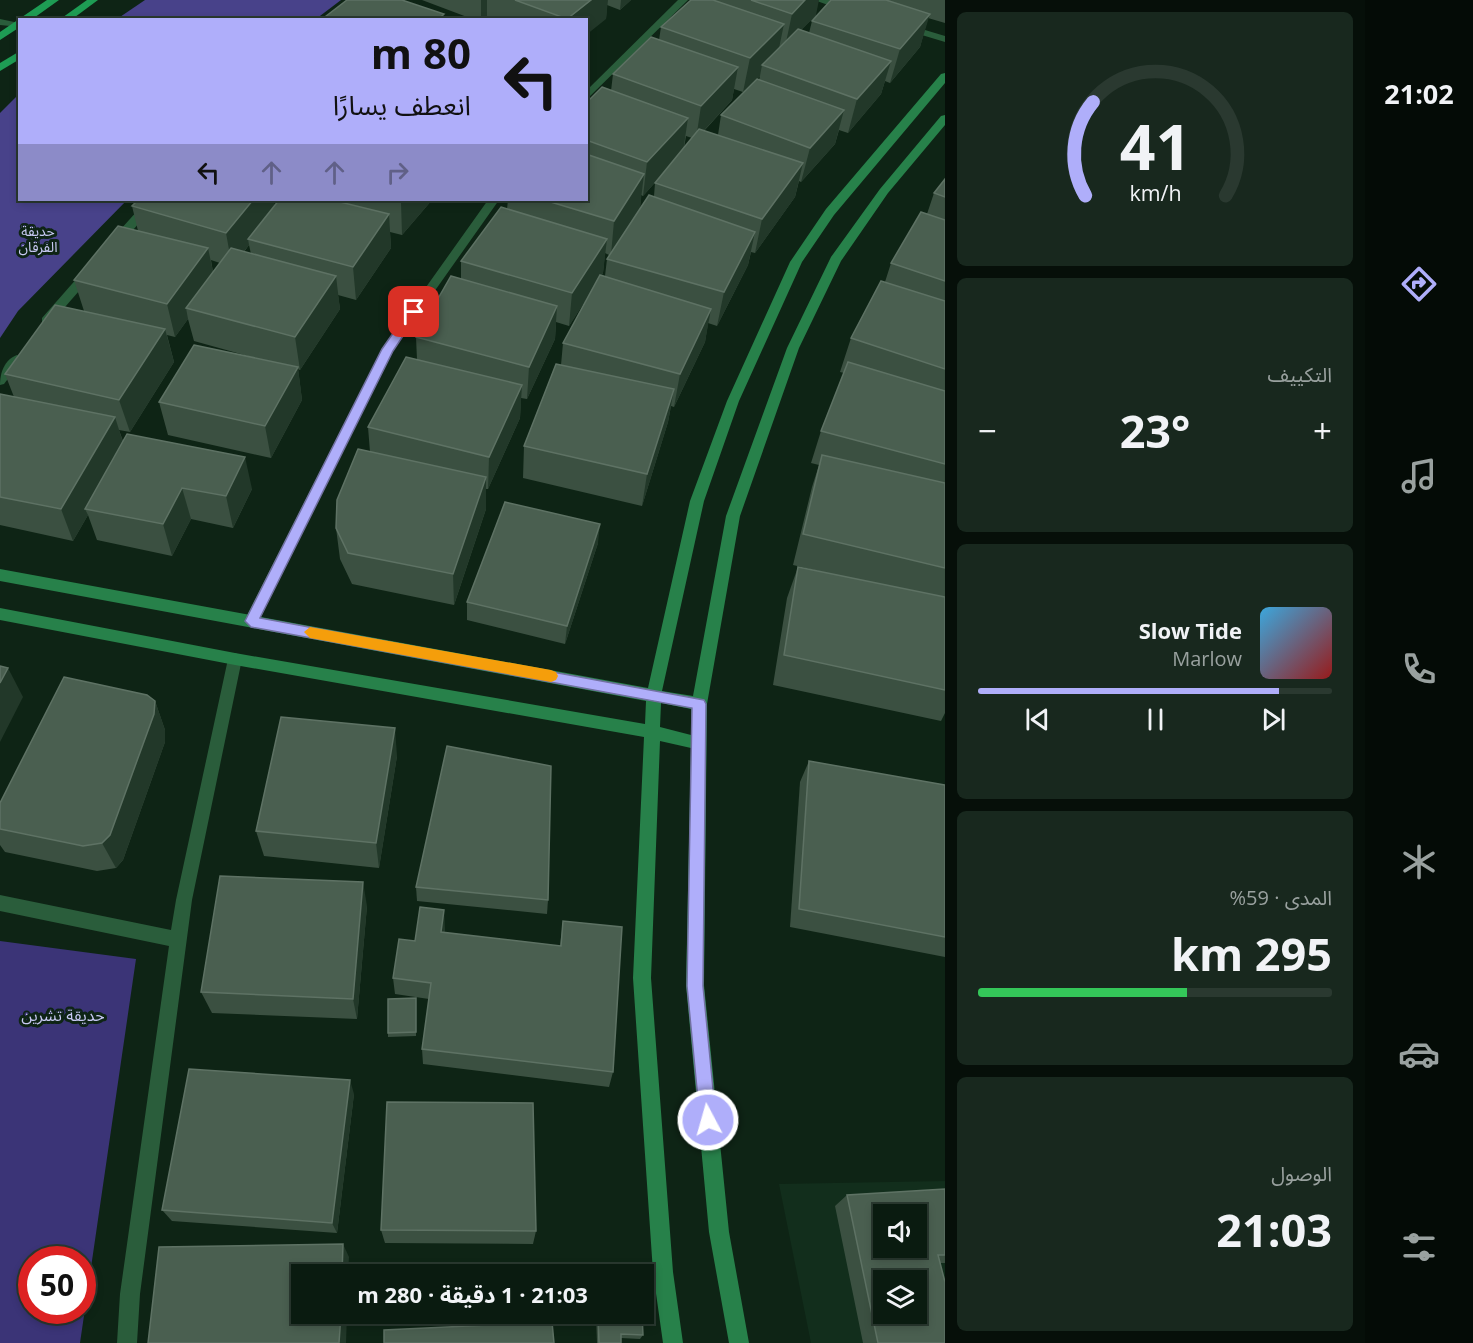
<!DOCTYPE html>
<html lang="ar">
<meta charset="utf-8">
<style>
body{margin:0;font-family:"Open Sans","Noto Sans Arabic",sans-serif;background:#18281e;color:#f1f3f6;direction:rtl;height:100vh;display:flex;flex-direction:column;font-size:22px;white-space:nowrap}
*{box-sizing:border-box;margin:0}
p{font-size:20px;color:#99a19f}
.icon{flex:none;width:33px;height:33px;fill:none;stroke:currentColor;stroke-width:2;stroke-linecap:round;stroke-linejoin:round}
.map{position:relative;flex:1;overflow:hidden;direction:ltr}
.panel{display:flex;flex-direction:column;gap:12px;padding:12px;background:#060f09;width:420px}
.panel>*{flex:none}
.top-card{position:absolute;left:18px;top:18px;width:570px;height:183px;border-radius:0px;box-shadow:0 3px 9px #0003,0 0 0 2px #2a3930;direction:rtl;background:#afaefa;color:#111;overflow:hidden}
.fabs{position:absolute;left:873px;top:1204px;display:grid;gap:12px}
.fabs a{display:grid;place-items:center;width:54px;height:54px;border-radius:0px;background:#0a1b10;box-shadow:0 3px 9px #0003,0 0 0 2px #2a3930;font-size:30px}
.speed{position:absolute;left:18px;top:1246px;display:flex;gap:12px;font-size:30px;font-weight:700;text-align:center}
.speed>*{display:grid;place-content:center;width:78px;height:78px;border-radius:50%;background:#0a1b10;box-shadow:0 3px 9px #0003,0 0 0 2px #2a3930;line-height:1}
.speed .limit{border:9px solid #d22;background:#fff;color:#111}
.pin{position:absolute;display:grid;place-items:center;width:51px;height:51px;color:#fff;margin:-26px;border-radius:12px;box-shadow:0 3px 9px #0006}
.me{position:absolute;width:66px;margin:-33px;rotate:354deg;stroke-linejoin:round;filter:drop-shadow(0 0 4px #0008)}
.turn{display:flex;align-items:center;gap:21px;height:126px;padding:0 18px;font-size:27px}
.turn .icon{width:78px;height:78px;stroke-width:2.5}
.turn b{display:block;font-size:42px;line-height:51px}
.lanes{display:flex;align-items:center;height:57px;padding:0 18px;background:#0003;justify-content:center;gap:30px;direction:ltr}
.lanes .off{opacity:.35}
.big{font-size:45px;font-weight:700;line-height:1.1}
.panel .tile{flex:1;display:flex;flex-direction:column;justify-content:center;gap:9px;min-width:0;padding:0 21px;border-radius:9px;background:#18281e}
.panel .dial{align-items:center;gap:0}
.dial svg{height:156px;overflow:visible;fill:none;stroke:#2a3930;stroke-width:7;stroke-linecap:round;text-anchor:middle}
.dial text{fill:#f1f3f6;stroke:none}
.song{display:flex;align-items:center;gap:18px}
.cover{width:72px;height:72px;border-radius:9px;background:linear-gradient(135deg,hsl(200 70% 55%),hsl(0 70% 35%))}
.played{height:6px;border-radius:3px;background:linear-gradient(90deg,#afaefa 85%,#2a3930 85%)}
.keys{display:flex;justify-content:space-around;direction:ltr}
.heat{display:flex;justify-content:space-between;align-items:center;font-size:33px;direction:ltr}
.charge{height:9px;border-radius:4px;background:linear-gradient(90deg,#34c759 59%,#2a3930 0)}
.trip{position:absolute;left:291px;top:1264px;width:363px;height:60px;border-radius:0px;background:#0a1b10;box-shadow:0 3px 9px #0003,0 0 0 2px #2a3930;font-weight:700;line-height:60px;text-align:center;direction:rtl}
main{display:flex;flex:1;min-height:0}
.tab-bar{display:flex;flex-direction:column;width:108px;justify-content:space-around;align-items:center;background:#040b06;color:#99a19f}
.tab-bar .icon{width:42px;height:42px}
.tab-bar .current{color:#afaefa}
.tab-bar b{font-size:27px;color:#f1f3f6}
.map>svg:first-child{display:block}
.built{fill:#122e1c;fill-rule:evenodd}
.green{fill:#3b3477;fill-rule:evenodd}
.forest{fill:#48428a}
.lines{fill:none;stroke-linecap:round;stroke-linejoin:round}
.service{fill:#2a5d3b;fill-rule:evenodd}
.minor{fill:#2a5d3b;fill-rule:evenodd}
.secondary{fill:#27814a;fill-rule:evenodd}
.primary{fill:#1e9c54;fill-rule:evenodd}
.wall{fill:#3b5041;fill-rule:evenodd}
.shaded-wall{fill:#223829}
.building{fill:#4a5f50;stroke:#5e7264;stroke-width:1.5;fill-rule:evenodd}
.route{fill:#afaefa;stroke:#7271a2;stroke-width:1.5}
.slow{fill:#f59e0b}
.labels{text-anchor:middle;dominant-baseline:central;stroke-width:6;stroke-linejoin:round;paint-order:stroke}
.far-park-label{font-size:14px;fill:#c8c9f3;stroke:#0e2415}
.park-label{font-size:16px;fill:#c8c9f3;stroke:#0e2415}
</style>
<main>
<nav class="tab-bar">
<b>21:02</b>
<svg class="icon current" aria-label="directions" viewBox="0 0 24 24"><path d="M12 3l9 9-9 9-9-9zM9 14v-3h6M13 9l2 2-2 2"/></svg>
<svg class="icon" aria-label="music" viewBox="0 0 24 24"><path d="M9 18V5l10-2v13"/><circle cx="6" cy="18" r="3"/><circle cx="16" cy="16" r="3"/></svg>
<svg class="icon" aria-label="phone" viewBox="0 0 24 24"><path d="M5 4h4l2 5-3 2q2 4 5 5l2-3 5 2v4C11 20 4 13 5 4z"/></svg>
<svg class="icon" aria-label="climate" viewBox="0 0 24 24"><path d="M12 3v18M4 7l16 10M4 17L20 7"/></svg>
<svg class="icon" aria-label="car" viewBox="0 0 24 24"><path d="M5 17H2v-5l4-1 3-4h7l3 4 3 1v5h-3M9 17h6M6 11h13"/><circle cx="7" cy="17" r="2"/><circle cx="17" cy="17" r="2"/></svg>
<svg class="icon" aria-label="filters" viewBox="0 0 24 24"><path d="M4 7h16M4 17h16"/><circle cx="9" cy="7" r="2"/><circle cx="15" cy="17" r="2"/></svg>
</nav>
<section class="panel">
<div class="tile dial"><svg viewBox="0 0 100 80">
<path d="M14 69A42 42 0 1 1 86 69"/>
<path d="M14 69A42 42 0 0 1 18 21" stroke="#afaefa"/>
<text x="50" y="56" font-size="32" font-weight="700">41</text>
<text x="50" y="72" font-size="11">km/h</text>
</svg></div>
<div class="tile"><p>التكييف</p>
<div class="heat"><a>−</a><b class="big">23°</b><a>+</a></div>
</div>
<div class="tile">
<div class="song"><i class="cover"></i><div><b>Slow Tide</b><p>Marlow</p></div></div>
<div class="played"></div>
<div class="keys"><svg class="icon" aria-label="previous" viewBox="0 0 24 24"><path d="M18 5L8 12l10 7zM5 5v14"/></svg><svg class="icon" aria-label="pause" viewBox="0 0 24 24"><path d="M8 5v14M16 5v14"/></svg><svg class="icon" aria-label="next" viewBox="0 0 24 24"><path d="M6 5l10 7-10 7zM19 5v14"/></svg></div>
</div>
<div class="tile"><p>المدى · 59%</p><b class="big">295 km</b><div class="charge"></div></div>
<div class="tile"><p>الوصول</p><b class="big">21:03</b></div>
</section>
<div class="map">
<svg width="945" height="1343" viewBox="0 0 945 1343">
<rect width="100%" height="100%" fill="#0e2415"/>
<!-- built -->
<path class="built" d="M945 1181V1343H811L779 1184ZM884 1215H916V1248H884ZM884 1281H916V1314H884Z"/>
<!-- green -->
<path class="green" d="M0 941 136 959 80 1343H0ZM32 1260H82V1311H32Z"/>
<!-- forest -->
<g class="forest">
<polygon points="145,0 341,0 316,19 117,19"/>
<polygon points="19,94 20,200 127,200 18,311 0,338 0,113"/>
</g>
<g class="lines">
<!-- service -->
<polygon class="service" points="0,19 19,23 20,27 0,25"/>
<!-- minor -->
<g class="minor">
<polygon points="678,0 688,0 586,100 586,91"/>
<polygon points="814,0 829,0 853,9 848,12"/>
<polygon points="905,24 945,36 945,42 902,29 900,27"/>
<polygon points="147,200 159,200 120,245 112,245 112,239"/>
<polygon points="488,200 499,200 393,350 256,625 246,625 244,621 382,349"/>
<polygon points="90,267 94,268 94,274 50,324 42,324 42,318 86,268"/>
<path d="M17 355 23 359 4 384 0 385C0 373 4 360 17 355Z"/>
<polygon points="235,653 240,655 242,659 192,900 140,1294 137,1343 117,1343 120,1294 169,946 0,911 0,895 171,930 176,900 228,659 230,655"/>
</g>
<!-- secondary -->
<path class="secondary" d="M945 73V83L834 215 802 262 739 401 704 501 662 691 693 696 726 516 787 348 831 257 880 189 941 116 945 115V125L888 193 841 261 799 348 740 516 707 704 704 985 729 1232 749 1343H729L709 1232 686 985 691 748 660 741 651 978 673 1272 683 1343H663L653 1272 633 978 644 737 235 665 0 620V608L235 653 645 724 646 701 0 581V569L648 688 690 501 727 401 790 262 826 209 941 74ZM661 703 691 709V735L660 727Z"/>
<!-- primary -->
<g class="primary">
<polygon points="47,0 59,0 31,20 20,20 20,27 0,40 0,32"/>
<polygon points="87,0 98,0 71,20 59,20"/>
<polygon points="20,51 20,59 0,71 0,63"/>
</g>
</g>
<!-- wall -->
<g class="wall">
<polygon points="422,0 631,0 620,10 607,5 606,19 586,20 487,20 487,17 484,20 475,20"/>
<path d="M691 0H805L816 15 801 30 809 33 812 21 831 0H945V23L928 18 920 47 890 83 885 81 881 94 848 133 839 130 835 144 801 182 799 181 795 197 755 253 751 252 748 265 717 326 708 323 705 342 674 407 671 406 668 422 642 506 523 478 524 446 561 365 563 343 590 293 569 326 556 322 555 339 527 399 521 398 520 418 488 489H486V509L454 605 352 584 340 559 336 528 370 452 368 427 417 360 416 337 461 279V261L507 209 508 200H586V103L611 91 613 74 659 40 661 27ZM760 76 759 80 721 115 718 135 704 131 732 100 734 89 743 92ZM686 136 692 138 684 148ZM659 178 655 183 654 196 629 225 640 208 641 195 643 196ZM605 253 609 255 607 259 605 276 602 275 603 273Z"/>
<polygon points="945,179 945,713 941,721 773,685 787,598 798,567 827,573 793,565 812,487 819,465 811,463 821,431 844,373 840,372 851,338 885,282 891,263 927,214 934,193"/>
<path d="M279 200H432L402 235 390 232 391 248 356 300 338 295 340 309 300 370 298 369 302 400 271 458 168 435 159 402 259 359 194 341 188 319 175 337 167 335 174 362 130 432 119 430 123 441 252 489 233 528 191 519 172 556 97 540 88 515 73 541 0 525V394L14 397 5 374 84 311 74 280 138 231 132 206 275 205ZM249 245 251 254 244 252ZM211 260 220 263 213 272Z"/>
<polygon points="598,543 565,644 467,620 467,602"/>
<polygon points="155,701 165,730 165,742 123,860 116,868 97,871 5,852 0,845 0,803"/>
<polygon points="397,756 379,868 264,856 256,831"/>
<polygon points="809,761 945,785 945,957 790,927 800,782"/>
<polygon points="416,887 548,900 547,914 417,901"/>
<polygon points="367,906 357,1019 212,1013 201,992"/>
<polygon points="563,921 613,1072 609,1087 423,1064 422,1049 429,999 395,994 393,978 415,941 445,928 444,933 560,946"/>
<polygon points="416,998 416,1036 388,1037 388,1033"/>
<polygon points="354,1094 337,1233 172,1221 162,1210"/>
<polygon points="945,1189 945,1263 940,1263 945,1343 863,1343 835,1206 847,1195"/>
<polygon points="381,1230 536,1231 533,1244 385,1243"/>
<polygon points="597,1265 640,1275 595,1275 594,1269"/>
<polygon points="596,1314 642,1314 643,1335 640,1339 621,1338 621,1343 597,1343"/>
</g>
<!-- shaded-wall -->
<g class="shaded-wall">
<polygon points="481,0 487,0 487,17 484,20 481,20"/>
<polygon points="591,0 608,0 606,19 586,35 586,20 567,20"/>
<polygon points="621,0 631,0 620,10"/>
<polygon points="805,0 819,0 816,15 785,47 792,14"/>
<polygon points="444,14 444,20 437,20"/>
<polygon points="930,14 920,47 890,83 900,49"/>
<polygon points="784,24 777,58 762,65 760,76 743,92 750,58"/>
<polygon points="891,61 881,94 848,133 857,99"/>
<polygon points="738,67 732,100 696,139 701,106"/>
<polygon points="844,110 835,144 801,182 810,148"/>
<polygon points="688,118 683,152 643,196 647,162"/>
<polygon points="803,163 795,197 755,253 762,219"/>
<polygon points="644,174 640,208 611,255 614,221"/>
<polygon points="253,200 274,200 276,212 248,239 249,245 232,266 226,233"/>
<polygon points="402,200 432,200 402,235 401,202"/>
<polygon points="389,214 391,248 356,300 353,267"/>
<polygon points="755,232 748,265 717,326 724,292"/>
<polygon points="607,239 603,273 569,326 572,293"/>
<polygon points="208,248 215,281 186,308 188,319 175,337 167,304"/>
<polygon points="336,276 340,309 300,370 295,337"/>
<polygon points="557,306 555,339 527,399 529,367"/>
<polygon points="711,309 705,342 674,407 680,374"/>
<polygon points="165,329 174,362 130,432 119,400"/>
<polygon points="298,367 302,400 271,458 265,426"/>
<polygon points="522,385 520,418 488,489 489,457"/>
<polygon points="674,389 668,422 642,506 647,474"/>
<polygon points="115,417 125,449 85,509 88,515 73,541 61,509"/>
<polygon points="245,457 252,489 233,528 226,496"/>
<polygon points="486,477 486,509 454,605 453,574"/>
<polygon points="182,488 191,519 172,556 163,524"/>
<polygon points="600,524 598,543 565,644 567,626"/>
<polygon points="8,668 23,697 0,742 0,683"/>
<polygon points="155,701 165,730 165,742 123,860 116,868 102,843"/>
<polygon points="395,728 397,756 379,868 376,843"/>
<polygon points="363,882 367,906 357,1019 353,999"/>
<polygon points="444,910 445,928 442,950 441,932"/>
<polygon points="350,1080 354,1094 337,1233 332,1223"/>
<polygon points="343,1244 349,1257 348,1275 342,1275"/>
<polygon points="341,1314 347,1314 346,1343 339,1343"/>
</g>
<!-- building -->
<g class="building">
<polygon points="347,0 402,0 444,14 437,20 321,20"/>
<polygon points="515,0 591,0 567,19"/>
<polygon points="691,0 713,0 784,24 750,58 661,27"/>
<polygon points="751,0 805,0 792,14"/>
<polygon points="831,0 886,0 930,14 900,49 812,21"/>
<polygon points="798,29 891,61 857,99 762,65"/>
<polygon points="651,37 738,67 701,106 613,74"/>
<polygon points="757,79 844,110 810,148 721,115"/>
<polygon points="602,87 688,118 647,162 586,140 586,103"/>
<polygon points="699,129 803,163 762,219 655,183"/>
<polygon points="586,154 644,174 614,221 544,200 586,200"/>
<polygon points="945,179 945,197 934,193"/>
<polygon points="649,195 755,232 724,292 607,259"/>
<polygon points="138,200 253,200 226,233 132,206"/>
<polygon points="279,200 332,200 389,214 353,267 248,239"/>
<polygon points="501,207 607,239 572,293 461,261"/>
<polygon points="921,212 945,220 945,281 891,263"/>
<polygon points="118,226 208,248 167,304 74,280"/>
<polygon points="231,248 336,276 295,337 186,308"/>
<polygon points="600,275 711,309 680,374 563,343"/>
<polygon points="451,276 557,306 529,367 416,337"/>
<polygon points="881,281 945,301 945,369 851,338"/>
<polygon points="55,305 165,329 119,400 5,374"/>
<polygon points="194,345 298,367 265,426 159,402"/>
<polygon points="406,357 522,385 489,457 368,427"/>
<polygon points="848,362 945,391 945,464 821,431"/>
<polygon points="556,364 674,389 647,474 524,446"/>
<polygon points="0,394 115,417 61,509 0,497"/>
<polygon points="127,434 245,457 226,496 182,488 163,524 85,509"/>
<polygon points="358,449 486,477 453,574 348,553 336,528 337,500"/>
<polygon points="822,455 945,483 945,568 803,534"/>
<polygon points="505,502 600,524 567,626 467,602"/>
<polygon points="798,567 945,597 945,690 784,655"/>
<polygon points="0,666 8,668 0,683"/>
<polygon points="64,677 147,695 155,701 154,714 110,835 102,843 83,846 0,829 0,803"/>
<polygon points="281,717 395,728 376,843 256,831"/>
<polygon points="447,746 551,766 548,900 416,887"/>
<polygon points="809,761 945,785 945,937 799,909"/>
<polygon points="220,876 363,882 353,999 201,992"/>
<polygon points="420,907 444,910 441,932 561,946 563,921 622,927 613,1072 422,1049 431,983 393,978 399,939 415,941"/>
<polygon points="416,998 416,1032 388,1033 388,999"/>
<polygon points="189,1069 350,1080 332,1223 162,1210"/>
<polygon points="387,1102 533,1103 536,1231 381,1230"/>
<path d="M945 1189V1255H938L945 1282V1343H878L847 1195ZM884 1215H916V1248H884ZM884 1281H916V1314H884Z"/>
<polygon points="343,1244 342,1275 302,1275 302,1314 341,1314 339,1343 148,1343 159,1247"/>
<polygon points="597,1265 640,1266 640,1275 597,1275"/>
<polygon points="598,1314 642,1314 643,1335 621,1334 621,1343 599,1343"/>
<polygon points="552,1322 554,1343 384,1343 384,1330"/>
</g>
<!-- route -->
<polygon class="route" points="414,308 419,312 393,351 260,618 704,700 706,704 703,986 716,1120 714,1126 708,1128 702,1126 700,1120 687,986 692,708 251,627 245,621 382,349 410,309"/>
<!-- slow -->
<polygon class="slow" points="310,627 551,670 556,672 558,676 556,680 551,682 310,638 304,632"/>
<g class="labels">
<!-- far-park labels -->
<g class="far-park-label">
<text x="38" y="230">حديقة<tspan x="38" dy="16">الفرقان</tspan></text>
</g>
<!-- park labels -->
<g class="park-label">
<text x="63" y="1015">حديقة تشرين</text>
</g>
</g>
</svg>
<div class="fabs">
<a><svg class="icon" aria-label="sound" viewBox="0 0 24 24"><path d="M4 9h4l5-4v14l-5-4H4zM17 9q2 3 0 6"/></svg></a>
<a><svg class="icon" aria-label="layers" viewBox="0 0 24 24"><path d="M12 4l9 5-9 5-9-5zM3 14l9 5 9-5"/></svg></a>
</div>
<div class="speed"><div class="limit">50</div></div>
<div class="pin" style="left:414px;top:312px;background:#d93025"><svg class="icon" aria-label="arrive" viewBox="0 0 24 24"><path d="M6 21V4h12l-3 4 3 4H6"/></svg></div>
<svg class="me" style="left:708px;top:1120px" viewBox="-20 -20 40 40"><circle r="17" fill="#afaefa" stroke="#fff" stroke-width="3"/><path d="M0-11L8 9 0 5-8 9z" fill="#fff"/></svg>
<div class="trip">21:03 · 1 دقيقة · 280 m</div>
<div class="top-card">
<div class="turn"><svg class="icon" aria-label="left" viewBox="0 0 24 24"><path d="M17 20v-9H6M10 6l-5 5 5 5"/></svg><div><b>80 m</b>انعطف يسارًا</div></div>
<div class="lanes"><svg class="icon" aria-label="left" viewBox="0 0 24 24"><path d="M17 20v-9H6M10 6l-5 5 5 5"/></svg><svg class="icon off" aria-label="ahead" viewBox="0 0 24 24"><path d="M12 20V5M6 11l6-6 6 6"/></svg><svg class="icon off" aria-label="ahead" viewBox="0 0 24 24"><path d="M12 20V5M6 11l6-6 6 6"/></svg><svg class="icon off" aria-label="right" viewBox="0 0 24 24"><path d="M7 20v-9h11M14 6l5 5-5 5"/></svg></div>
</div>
</div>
</main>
